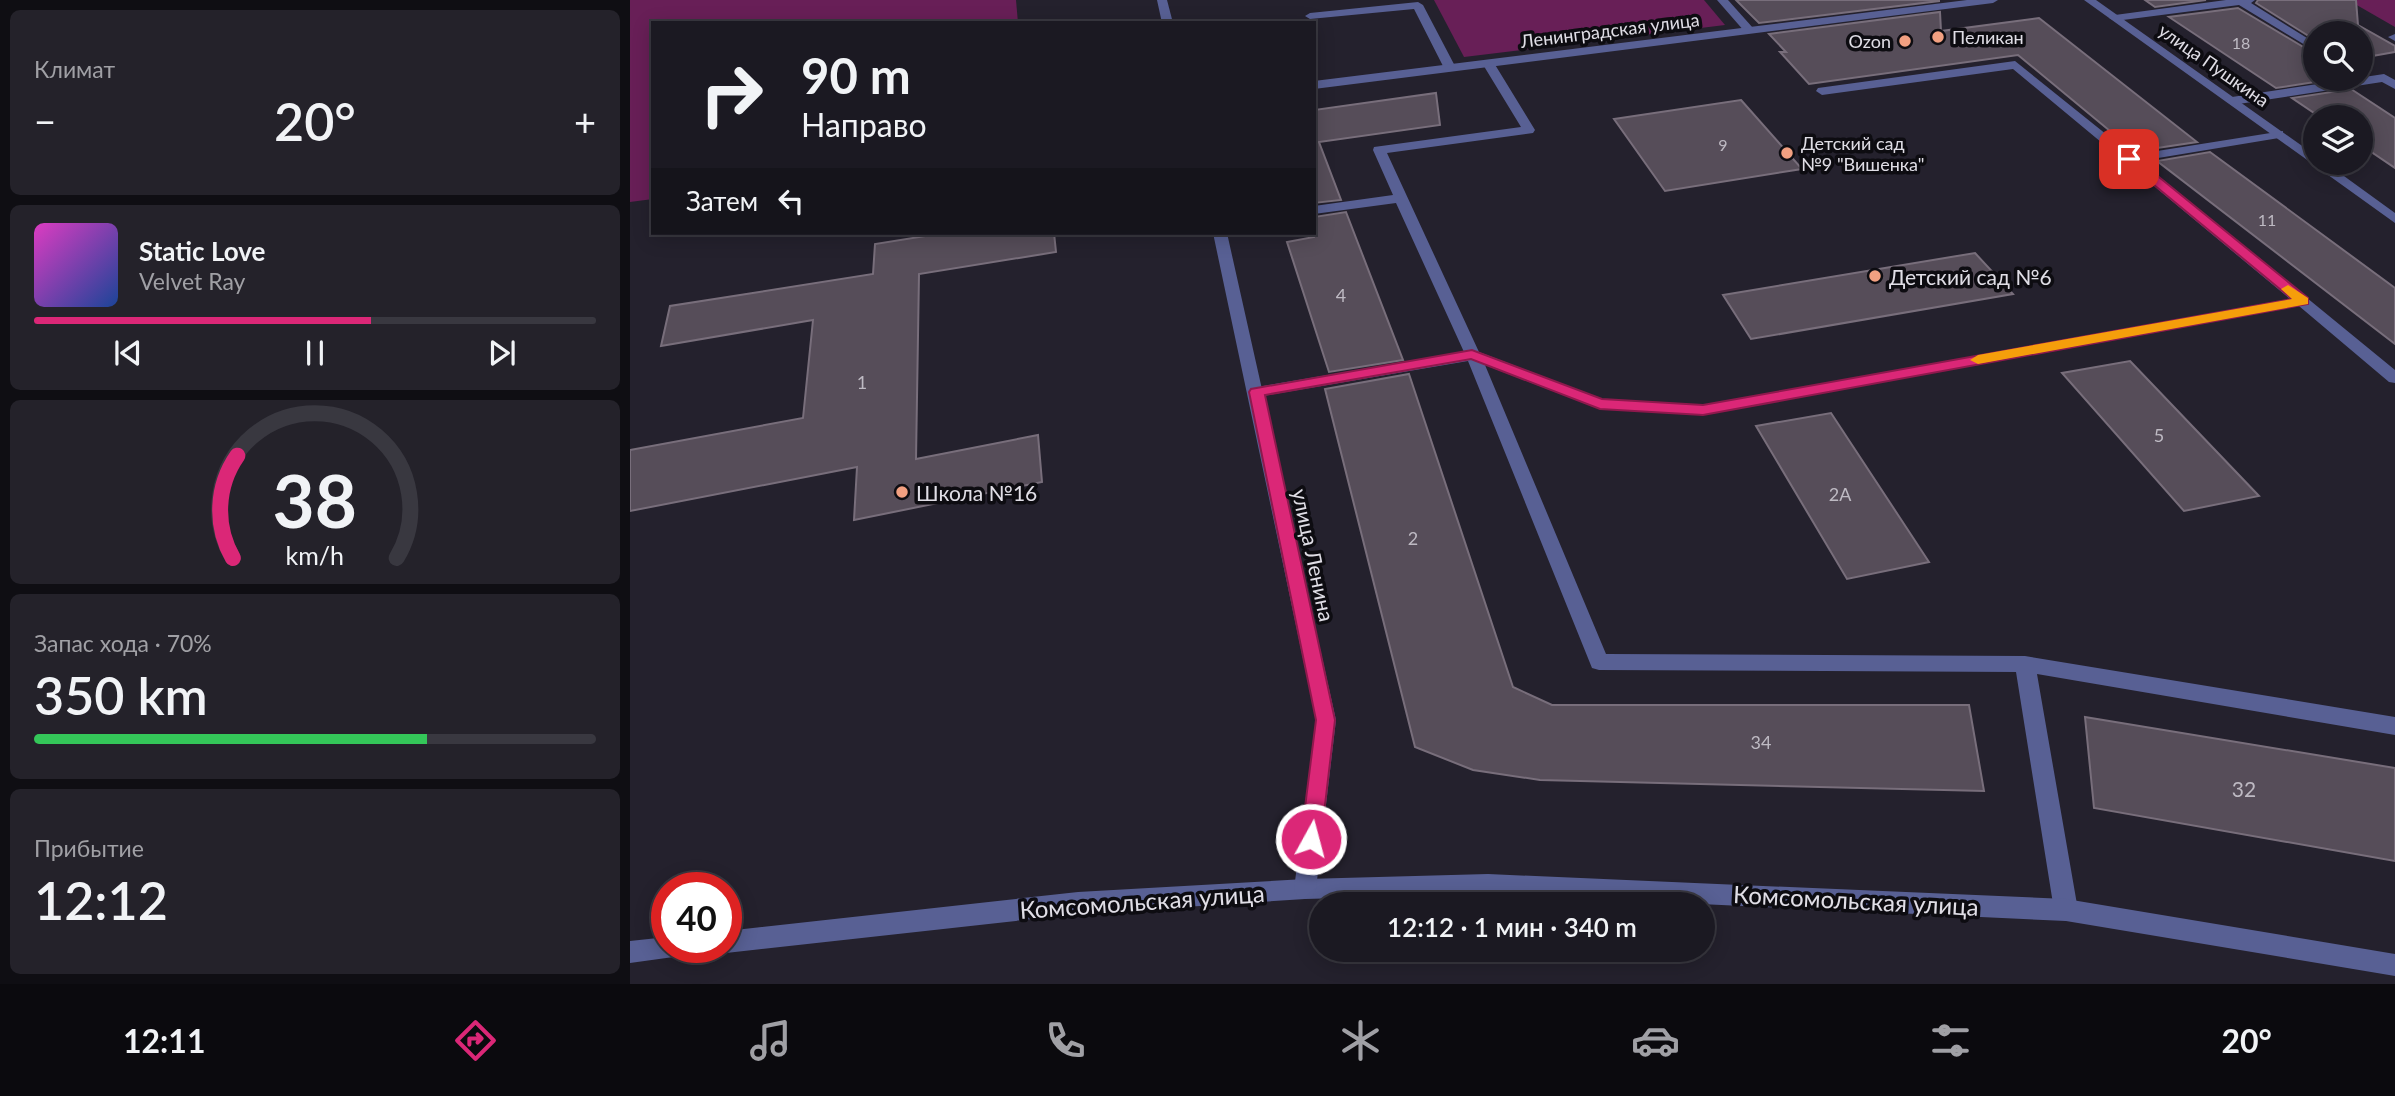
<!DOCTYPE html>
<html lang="ru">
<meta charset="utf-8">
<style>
body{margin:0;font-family:Lato,sans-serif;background:#24222a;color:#f1f3f6;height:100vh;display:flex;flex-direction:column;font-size:26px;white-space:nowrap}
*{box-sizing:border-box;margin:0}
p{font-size:23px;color:#a0a0a5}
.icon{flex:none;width:38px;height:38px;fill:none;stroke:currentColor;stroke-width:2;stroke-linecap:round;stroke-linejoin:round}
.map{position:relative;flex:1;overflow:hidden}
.details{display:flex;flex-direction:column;gap:10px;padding:10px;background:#0f0e13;width:630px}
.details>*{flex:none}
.hud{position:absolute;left:21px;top:21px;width:665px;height:214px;border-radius:0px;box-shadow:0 4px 18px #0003,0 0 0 2px #393840;background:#1b1922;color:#f1f3f6;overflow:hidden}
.fabs{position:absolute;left:1673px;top:21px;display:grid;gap:14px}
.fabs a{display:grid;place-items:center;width:70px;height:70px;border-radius:50%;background:#1b1922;box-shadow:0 4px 18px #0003,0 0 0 2px #393840;font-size:35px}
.speed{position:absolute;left:21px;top:872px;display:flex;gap:14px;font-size:35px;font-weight:700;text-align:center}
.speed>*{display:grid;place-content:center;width:91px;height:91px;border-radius:50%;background:#1b1922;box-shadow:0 4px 18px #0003,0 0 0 2px #393840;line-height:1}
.speed .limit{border:10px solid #d22;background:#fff;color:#111}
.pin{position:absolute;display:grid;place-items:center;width:60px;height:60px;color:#fff;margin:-30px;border-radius:14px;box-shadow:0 4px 10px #0006}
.me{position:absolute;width:77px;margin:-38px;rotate:7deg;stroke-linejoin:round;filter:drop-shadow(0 0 5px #0008)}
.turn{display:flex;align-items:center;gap:24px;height:147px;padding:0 35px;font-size:32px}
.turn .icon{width:91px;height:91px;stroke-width:2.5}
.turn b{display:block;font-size:49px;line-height:60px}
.then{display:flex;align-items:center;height:66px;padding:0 35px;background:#0003;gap:14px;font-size:26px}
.big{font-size:52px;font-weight:600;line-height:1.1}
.details .tile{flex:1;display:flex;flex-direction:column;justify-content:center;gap:10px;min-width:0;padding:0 24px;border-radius:10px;background:#24222a}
.details .dial{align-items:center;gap:0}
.dial svg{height:182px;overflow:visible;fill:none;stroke:#393840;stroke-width:7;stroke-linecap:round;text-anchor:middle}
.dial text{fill:#f1f3f6;stroke:none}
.song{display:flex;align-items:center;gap:21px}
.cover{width:84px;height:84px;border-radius:10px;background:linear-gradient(135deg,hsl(310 70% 55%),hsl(220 70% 35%))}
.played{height:7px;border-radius:4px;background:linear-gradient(90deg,#db2777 60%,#393840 60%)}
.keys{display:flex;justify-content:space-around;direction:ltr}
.heat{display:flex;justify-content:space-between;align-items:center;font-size:38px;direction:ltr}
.charge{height:10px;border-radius:5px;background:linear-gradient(90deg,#34c759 70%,#393840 0)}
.trip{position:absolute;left:679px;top:892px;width:406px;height:70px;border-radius:35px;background:#1b1922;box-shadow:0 4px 18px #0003,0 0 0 2px #393840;font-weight:600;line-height:70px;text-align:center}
.tab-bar{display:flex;height:112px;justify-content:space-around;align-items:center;background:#0b0a0e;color:#a0a0a5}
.tab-bar .icon{width:49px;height:49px}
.tab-bar .current{color:#db2777}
.tab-bar b{font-size:32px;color:#f1f3f6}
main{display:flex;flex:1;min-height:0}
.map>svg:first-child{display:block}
.green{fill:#681f57}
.building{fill:#564d59;stroke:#786e7b;stroke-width:2}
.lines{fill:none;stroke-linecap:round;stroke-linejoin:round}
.service{fill:#586094;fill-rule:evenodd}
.minor{fill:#586094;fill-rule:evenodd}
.tertiary{fill:#586094;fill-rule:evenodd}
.route{fill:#db2777;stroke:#8e194d;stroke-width:2}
.slow{fill:#f59e0b}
.poi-dot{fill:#f2a081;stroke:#0d0c11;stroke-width:2.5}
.labels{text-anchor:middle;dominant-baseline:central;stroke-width:7;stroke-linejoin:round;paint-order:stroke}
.far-number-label{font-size:16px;fill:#bebac3}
.far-street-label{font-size:18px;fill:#e0dee6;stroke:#0d0c11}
.far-poi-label{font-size:18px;fill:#e0dee6;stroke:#0d0c11;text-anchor:start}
.number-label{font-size:18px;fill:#bebac3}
.poi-label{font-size:21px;fill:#e0dee6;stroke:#0d0c11;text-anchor:start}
.street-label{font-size:21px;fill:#e0dee6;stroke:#0d0c11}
.near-number-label{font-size:21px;fill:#bebac3}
.near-street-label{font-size:24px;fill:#e0dee6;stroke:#0d0c11}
</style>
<main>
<section class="details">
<div class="tile"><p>Климат</p>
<div class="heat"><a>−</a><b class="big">20°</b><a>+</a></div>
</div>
<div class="tile">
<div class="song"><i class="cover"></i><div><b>Static Love</b><p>Velvet Ray</p></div></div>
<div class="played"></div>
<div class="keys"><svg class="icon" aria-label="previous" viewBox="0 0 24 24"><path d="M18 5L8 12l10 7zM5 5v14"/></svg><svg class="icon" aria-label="pause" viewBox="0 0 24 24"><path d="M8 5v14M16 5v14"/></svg><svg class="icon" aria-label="next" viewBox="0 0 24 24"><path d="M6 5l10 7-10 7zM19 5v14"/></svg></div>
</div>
<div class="tile dial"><svg viewBox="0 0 100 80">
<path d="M14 69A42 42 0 1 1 86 69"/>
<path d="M14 69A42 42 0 0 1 16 24" stroke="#db2777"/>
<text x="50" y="56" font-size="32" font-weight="700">38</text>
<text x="50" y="72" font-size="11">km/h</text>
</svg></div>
<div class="tile"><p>Запас хода · 70%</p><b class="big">350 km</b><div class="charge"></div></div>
<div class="tile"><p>Прибытие</p><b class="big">12:12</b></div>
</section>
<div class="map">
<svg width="1765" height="984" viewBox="0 0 1765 984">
<rect width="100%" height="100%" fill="#24212d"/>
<!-- green -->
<g class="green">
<polygon points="0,0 386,0 388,23 23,23 23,199 0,202"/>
<polygon points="804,0 1074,0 1095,25 834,57"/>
<polygon points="1718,0 1765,0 1765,27"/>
</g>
<!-- building -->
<g class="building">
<polygon points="1106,0 1309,0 1309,1 1129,23"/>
<polygon points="1515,0 1576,0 1525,7"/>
<polygon points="1628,0 1726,0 1728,25 1765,46 1765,52 1731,58 1731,33 1685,33 1685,40 1626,3"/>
<polygon points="1608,8 1685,54 1685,79 1704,79 1646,88 1539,17"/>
<polygon points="1310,12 1311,31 1409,18 1567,142 1514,150 1493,135 1486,136 1388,55 1179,84 1150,52 1156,52 1139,34"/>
<polygon points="1721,89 1765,118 1765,168 1731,145 1731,117 1690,117 1662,98"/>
<polygon points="806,93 810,125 689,142 711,200 684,203 684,110"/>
<polygon points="1111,100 1172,169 1035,191 984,119"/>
<polygon points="1580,152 1765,288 1765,344 1527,161"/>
<polygon points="716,212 773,360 699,372 657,242 684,237 684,217"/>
<polygon points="314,233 424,233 426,252 289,274 286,459 408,435 412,482 224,520 227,467 0,511 0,450 173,418 183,320 31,346 40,306 243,274 245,244"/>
<polygon points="1345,253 1383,294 1121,339 1093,295"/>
<polygon points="1500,361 1629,496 1554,511 1432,373"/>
<polygon points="779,374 883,687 922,705 1339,705 1354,791 910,780 843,770 785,747 695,389"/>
<polygon points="1201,413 1299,562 1217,579 1126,426"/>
<polygon points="1455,717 1765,768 1765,861 1464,808"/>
</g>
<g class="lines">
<!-- service -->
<g class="service">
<polygon points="1087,0 1098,0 1123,28 1123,32 1115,32"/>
<polygon points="1596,0 1625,0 1621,3 1685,43 1685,51 1609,5 1485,21 1479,18 1485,15"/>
<polygon points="788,2 793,5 826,68 824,70 814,68 784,9 680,19 675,16 680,13"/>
<polygon points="1765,34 1765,41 1758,37"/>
<polygon points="858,60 864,63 905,130 903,133 757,153 849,352 972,399 1073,405 1660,299 1383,69 1192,95 1186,91 1188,88 1385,61 1502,155 1653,131 1653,137 1649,138 1510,161 1765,370 1765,383 1759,382 1669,306 1073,415 970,409 855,365 976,654 1395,656 1765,717 1765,735 1407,674 1448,910 1444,918 1436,921 1428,918 1424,910 1386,672 969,670 962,668 838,361 627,397 619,392 627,387 834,352 766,203 684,214 684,206 763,195 743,150 744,147 891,127 852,63"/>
<polygon points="1754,74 1765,80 1765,89 1752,82 1602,105 1596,101 1602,97"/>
</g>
<!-- minor -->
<g class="minor">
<polygon points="1337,0 1368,0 1363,3 684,89 684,81"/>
<polygon points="1454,0 1466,0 1685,155 1685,163 1696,163 1765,213 1765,223"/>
<polygon points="858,874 1436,899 1765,954 1765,976 1436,921 858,894 675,899 448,914 96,953 86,947 96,947 96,931 448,892 675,879"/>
<polygon points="37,937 37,947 62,947 58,955 0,963 0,941"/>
</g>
<!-- tertiary -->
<g class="tertiary">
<polygon points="527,0 537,0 543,23 532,23"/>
<polygon points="583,233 597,233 706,720 686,889 683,896 675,899 667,896 664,889 686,720"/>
</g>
</g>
<!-- route -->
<polygon class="route" points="1495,156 1503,156 1678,298 1678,304 1073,415 970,409 841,359 635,395 705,720 691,839 688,845 681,848 674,845 671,839 686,720 619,392 621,389 842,350 972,399 1073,405 1662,299 1495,161"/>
<!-- slow -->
<polygon class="slow" points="1658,285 1678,298 1678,304 1348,364 1340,360 1348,355 1662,299 1651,289"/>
<!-- markers -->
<g class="poi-dot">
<circle cx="1308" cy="37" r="7"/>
<circle cx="1275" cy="41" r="7"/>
<circle cx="1157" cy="153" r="7"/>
<circle cx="1245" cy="276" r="7"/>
<circle cx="272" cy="492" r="7"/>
</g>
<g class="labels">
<!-- far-number labels -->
<g class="far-number-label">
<text x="1611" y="42">18</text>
<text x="1093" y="144">9</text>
<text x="1637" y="219">11</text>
</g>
<!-- far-street labels -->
<g class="far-street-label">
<text transform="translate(980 30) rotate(-7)">Ленинградская улица</text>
<text transform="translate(1584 65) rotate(35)">улица Пушкина</text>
</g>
<!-- far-poi labels -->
<g class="far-poi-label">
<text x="1322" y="37">Пеликан</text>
<text x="1261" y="41" text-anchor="end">Ozon</text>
<text x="1171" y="143">Детский сад<tspan x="1171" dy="21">№9 "Вишенка"</tspan></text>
</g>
<!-- number labels -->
<g class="number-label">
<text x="711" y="295">4</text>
<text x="232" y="382">1</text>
<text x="1529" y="435">5</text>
<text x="1210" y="494">2А</text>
<text x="783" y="538">2</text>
<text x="1131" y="742">34</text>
</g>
<!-- poi labels -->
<g class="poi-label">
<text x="1259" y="276">Детский сад №6</text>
<text x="286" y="492">Школа №16</text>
</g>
<!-- street labels -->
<g class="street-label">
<text transform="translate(684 555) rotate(78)">улица Ленина</text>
</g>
<!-- near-number labels -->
<g class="near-number-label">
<text x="1614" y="788">32</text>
</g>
<!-- near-street labels -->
<g class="near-street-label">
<text transform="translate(1226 900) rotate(3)">Комсомольская улица</text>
<text transform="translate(512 901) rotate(-4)">Комсомольская улица</text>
</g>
</g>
</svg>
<div class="fabs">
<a><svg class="icon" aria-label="search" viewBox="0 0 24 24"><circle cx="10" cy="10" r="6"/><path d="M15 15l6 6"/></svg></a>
<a><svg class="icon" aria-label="layers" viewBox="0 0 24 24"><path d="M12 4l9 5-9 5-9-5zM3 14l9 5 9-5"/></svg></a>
</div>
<div class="speed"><div class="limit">40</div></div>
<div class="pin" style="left:1499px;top:159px;background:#d93025"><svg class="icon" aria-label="arrive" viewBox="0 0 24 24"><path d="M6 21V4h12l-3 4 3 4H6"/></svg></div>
<svg class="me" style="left:681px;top:839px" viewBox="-20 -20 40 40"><circle r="17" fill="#db2777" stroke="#fff" stroke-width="3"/><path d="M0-11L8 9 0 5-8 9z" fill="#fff"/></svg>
<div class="trip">12:12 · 1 мин · 340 m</div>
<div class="hud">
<div class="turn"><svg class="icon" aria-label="right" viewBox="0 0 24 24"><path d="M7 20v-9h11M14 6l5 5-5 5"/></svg><div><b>90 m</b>Направо</div></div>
<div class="then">Затем<svg class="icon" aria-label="left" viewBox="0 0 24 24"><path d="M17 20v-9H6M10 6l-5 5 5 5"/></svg></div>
</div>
</div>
</main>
<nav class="tab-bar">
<b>12:11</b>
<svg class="icon current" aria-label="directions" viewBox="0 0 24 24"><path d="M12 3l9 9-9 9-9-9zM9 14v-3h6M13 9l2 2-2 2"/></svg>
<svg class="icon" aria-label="music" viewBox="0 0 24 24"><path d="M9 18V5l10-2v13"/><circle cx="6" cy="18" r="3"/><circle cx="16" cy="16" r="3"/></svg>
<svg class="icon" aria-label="phone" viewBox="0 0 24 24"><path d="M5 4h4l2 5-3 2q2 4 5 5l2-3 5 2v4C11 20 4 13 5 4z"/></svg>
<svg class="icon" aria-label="climate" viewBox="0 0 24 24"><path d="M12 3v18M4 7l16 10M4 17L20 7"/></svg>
<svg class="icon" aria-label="car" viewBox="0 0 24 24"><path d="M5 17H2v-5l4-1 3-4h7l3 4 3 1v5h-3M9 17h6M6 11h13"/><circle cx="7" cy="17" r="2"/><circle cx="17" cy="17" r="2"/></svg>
<svg class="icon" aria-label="filters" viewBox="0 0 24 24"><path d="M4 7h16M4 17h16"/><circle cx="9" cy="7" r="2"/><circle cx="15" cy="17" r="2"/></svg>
<b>20°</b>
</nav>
